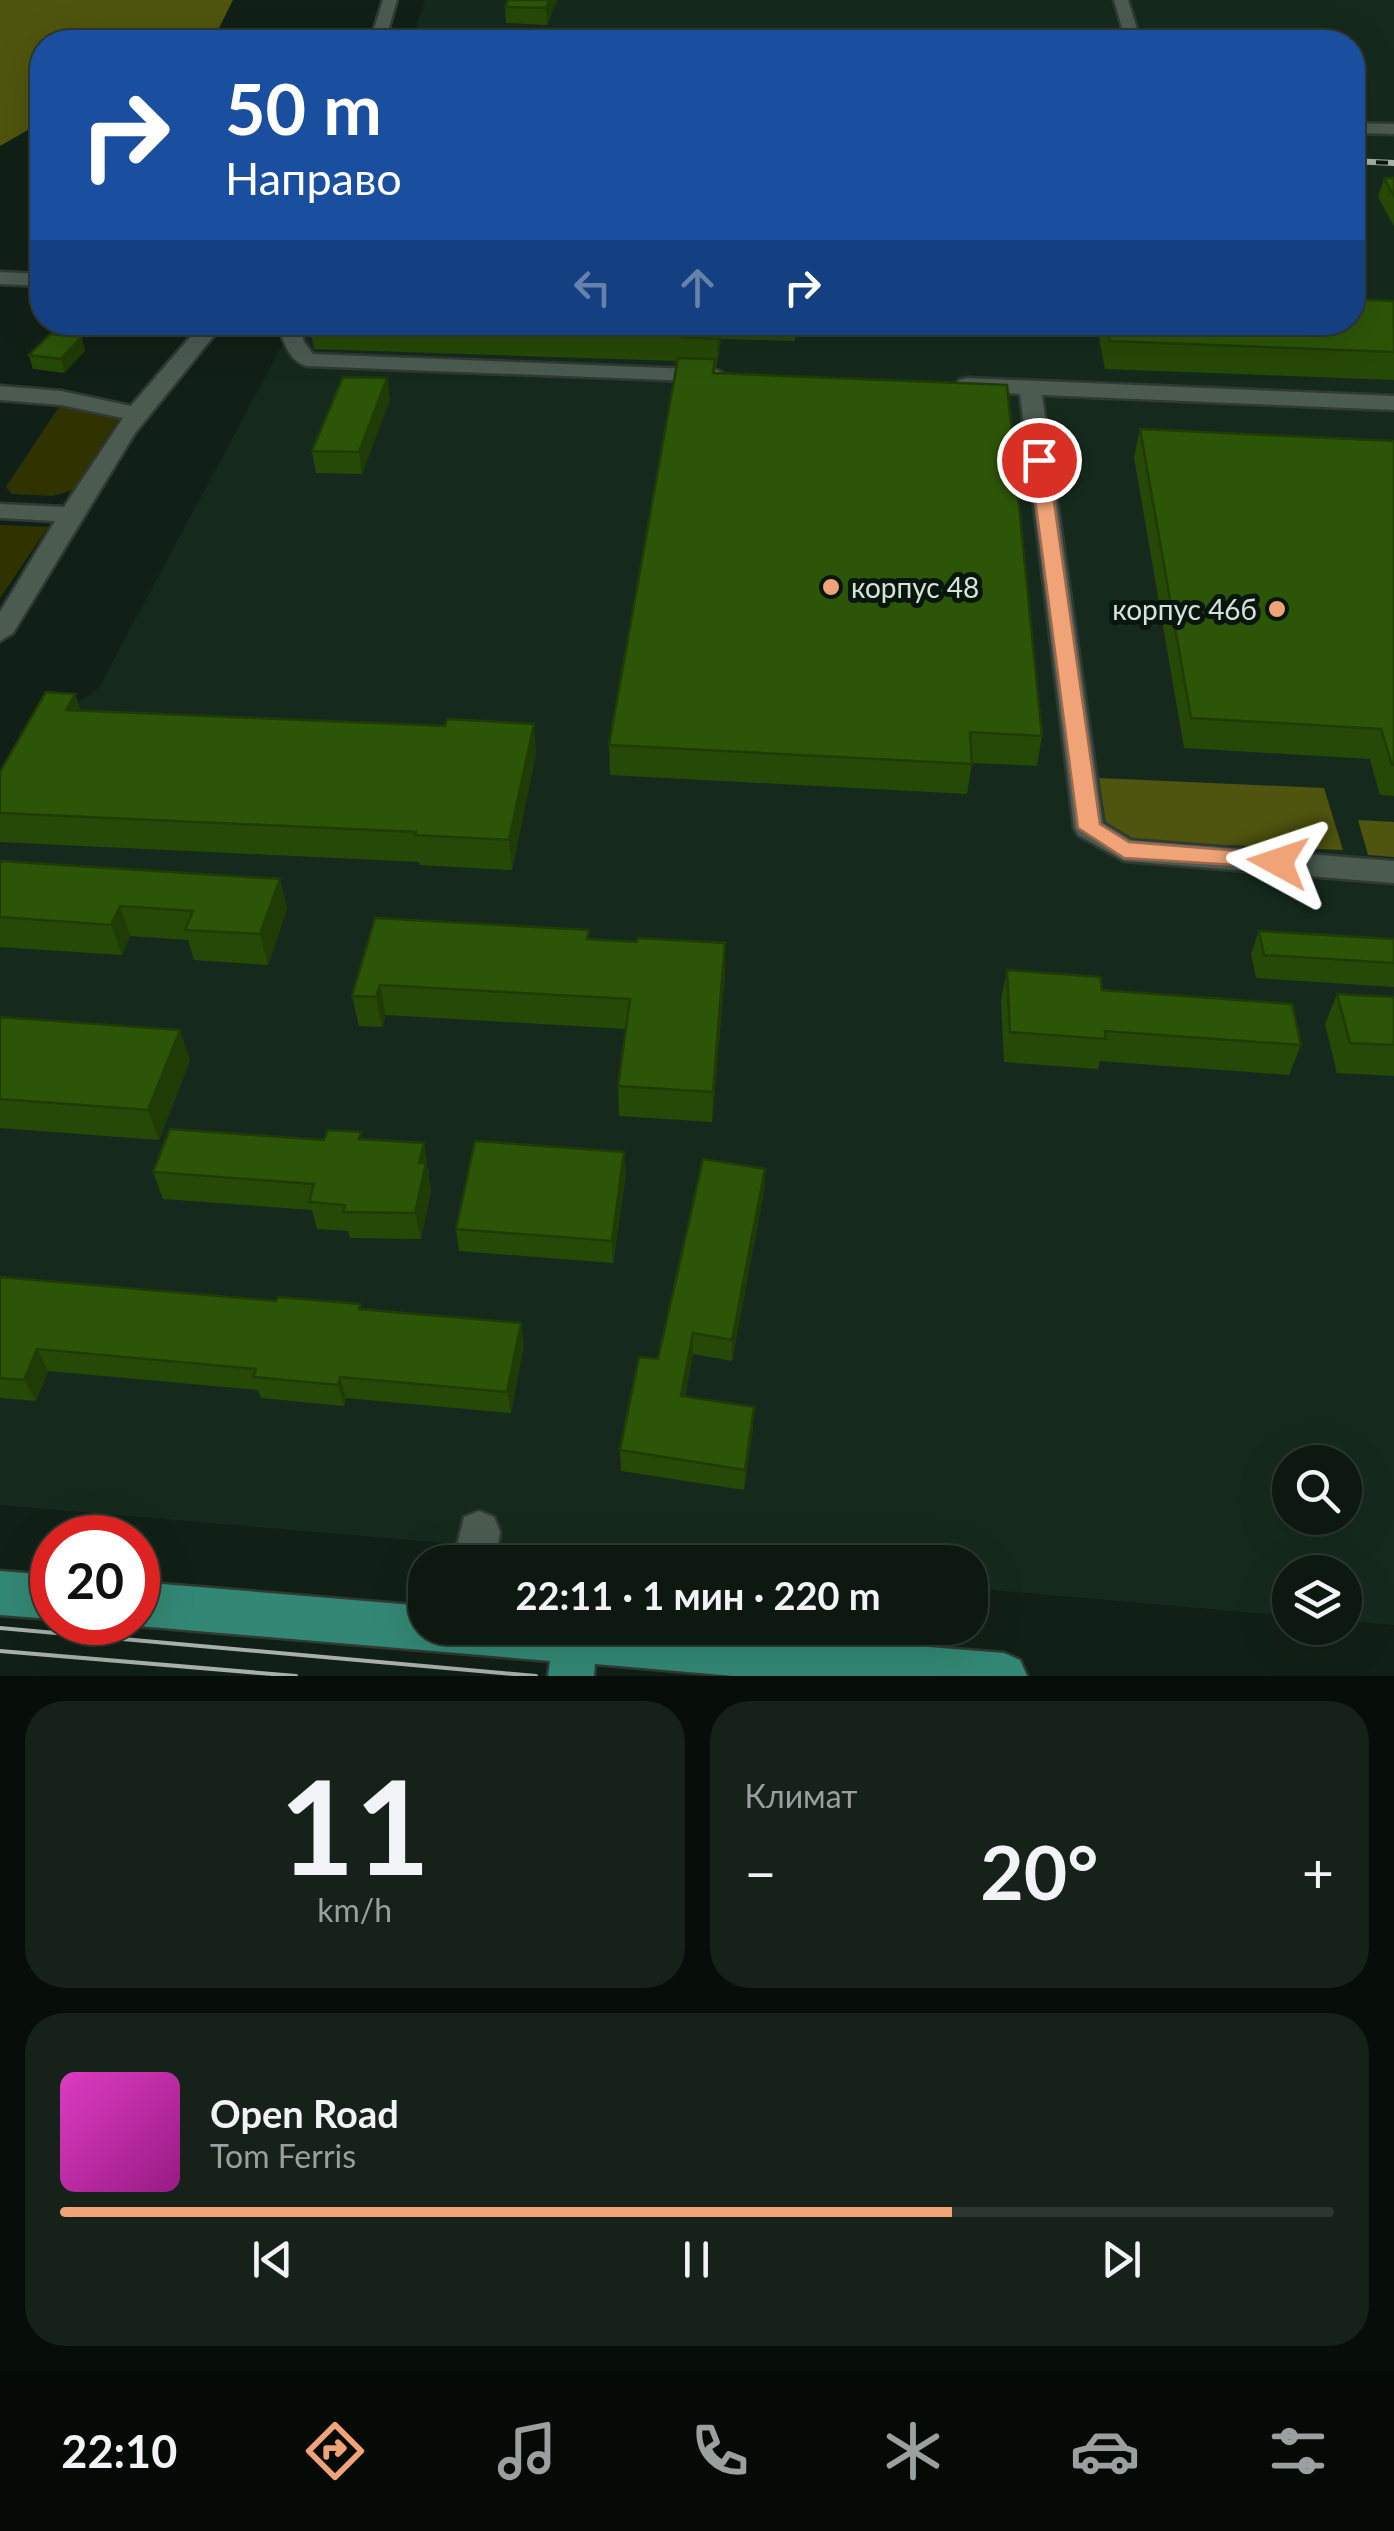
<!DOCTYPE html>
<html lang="ru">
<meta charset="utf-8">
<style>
body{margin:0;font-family:Lato,sans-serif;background:#162119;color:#f1f3f6;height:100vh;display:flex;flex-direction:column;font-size:38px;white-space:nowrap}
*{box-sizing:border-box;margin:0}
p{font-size:32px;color:#9aa09f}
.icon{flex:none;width:55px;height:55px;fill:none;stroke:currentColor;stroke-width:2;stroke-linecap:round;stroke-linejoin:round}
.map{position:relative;height:1676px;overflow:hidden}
.side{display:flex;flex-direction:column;gap:25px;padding:25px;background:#070d09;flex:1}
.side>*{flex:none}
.guide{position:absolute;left:30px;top:30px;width:1335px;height:305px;border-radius:40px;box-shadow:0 10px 40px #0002,0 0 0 2px #2d3730;background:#1a4fa0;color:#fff;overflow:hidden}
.buttons{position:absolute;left:1272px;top:1445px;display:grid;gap:20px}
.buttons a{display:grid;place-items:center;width:90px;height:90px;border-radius:50%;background:#0d1810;box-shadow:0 10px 40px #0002,0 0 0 2px #2d3730;font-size:50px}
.speed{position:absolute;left:30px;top:1515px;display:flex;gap:20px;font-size:50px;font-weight:700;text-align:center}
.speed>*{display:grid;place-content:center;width:130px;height:130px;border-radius:50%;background:#0d1810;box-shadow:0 10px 40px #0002,0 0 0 2px #2d3730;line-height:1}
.speed .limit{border:15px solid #d22;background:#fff;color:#111}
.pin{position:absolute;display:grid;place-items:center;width:85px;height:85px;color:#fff;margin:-42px;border:5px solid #fff;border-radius:50%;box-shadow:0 2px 10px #0007}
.me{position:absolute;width:110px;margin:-55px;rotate:275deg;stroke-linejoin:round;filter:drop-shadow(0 0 8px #0008)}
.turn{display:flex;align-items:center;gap:35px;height:210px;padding:0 30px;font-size:45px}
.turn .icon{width:130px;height:130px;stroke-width:2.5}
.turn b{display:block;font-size:70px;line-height:85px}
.lanes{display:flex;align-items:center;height:95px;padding:0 30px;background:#0003;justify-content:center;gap:50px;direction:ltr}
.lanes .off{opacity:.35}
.big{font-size:75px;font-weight:700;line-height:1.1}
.side .tile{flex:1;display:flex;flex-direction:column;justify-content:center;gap:15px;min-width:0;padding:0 35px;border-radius:40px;background:#162119}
.side .dial{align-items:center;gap:0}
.dial b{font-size:130px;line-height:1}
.song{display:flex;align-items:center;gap:30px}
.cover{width:120px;height:120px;border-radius:15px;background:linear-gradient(135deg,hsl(310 70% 55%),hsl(310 70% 35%))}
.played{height:10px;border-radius:5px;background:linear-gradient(90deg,#efa377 70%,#2d3730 70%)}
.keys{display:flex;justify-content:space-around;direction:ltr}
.heat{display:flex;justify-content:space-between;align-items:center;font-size:55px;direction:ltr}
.side .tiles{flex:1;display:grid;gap:25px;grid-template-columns:1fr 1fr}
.tile:last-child{grid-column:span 2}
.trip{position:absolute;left:408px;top:1545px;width:580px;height:100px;border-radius:40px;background:#0d1810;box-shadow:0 10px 40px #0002,0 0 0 2px #2d3730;font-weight:700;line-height:100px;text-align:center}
.dock{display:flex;height:160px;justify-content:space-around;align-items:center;background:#050a06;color:#9aa09f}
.dock .icon{width:70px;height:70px}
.dock .current{color:#efa377}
.dock b{font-size:45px;color:#f1f3f6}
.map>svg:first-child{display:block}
.built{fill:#152a1d;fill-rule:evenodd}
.green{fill:#303300}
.forest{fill:#4f540e}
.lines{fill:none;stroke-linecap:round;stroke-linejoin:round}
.minor-casing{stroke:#303932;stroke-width:5}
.major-casing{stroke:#303932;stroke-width:5}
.minor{fill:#4b5b50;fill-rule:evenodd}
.major{fill:#338875;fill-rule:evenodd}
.tram{stroke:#a7b1aa;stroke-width:4}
.rail-casing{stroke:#a7b1aa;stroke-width:6}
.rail{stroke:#08170d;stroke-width:4;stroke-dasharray:12;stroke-linecap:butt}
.wall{fill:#274907}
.shaded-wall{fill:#203c06}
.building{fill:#2d5508;stroke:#203c06;stroke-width:2.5}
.route{fill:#efa377;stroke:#9b6a4d;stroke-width:2.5}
.poi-dot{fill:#efa377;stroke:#08170d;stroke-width:4}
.labels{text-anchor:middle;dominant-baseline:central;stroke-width:10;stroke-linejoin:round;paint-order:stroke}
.poi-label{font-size:28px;fill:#d8e1da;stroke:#08170d;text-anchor:start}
</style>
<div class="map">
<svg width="1394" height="1676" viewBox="0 0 1394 1676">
<rect width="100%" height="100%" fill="#112016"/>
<!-- built -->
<path class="built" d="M425 0H1394V1625L1345 1621V1572H1290V1616L970 1588V1562H669L0 1505V811L58 715 98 689 294 323 1352 322V42H411ZM1290 1462H1345V1518H1290Z"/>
<!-- green -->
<g class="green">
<polygon points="77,404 118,416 118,420 73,490 53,496 12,494 6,487 59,407"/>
<polygon points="0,525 48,527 0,598"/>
</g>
<!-- forest -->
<g class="forest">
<polygon points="0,0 233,0 212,42 42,42 42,122 0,146"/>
<polygon points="1099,778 1324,788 1343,850 1126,841 1107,831"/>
<polygon points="1358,820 1394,822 1394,857 1368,855"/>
</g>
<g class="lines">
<defs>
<g id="minor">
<polygon points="383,0 397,0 385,42 370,42"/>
<polygon points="1114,0 1128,0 1141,42 1126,42"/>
<polygon points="1352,123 1394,124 1394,134 1352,133"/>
<polygon points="0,272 42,274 42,286 0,284"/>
<polygon points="203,322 225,322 135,433 13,633 0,641 0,612 55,521 0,518 0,504 64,507 123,418 61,405 0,400 0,386 61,391 131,406"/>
<path d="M278 322H298L304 342 313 354 717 370 728 376 717 382 307 366C289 362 282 339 278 322Z"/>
<polygon points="967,378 1394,396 1394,410 1042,395 1103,823 1131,840 1394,861 1394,883 1124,861 1078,835 1074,828 1020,394 959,390 956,385 959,380"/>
<polygon points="479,1511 494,1517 500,1532 495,1562 453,1562 464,1517"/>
</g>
<g id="major">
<polygon points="0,1571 52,1575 52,1619 0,1615"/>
<polygon points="138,1582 425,1606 425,1628 690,1628 1004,1653 1020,1660 1027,1676 734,1676 595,1664 594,1676 548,1676 550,1661 138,1626 130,1622 138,1622"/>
</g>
</defs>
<!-- minor casing -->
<use href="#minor" class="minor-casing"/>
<!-- major casing -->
<use href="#major" class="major-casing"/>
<!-- minor -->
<use href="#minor" class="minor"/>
<!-- major -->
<use href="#major" class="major"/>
<!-- tram -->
<g class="tram">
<polyline points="0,1628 536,1676"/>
<polyline points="0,1651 296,1676"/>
</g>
<defs>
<polyline id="rail" points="1352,161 1394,163"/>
</defs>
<!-- rail casing -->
<use href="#rail" class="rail-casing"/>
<!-- rail -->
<use href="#rail" class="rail"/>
</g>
<!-- wall -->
<g class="wall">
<polygon points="508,0 557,0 547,25 506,23 505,7"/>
<polygon points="1384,178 1394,178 1394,226 1378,197"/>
<polygon points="1394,301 1394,380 1105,369 1096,322 1352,322"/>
<polygon points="302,322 796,322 795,341 721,339 715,373 1042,736 1037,766 972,763 967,794 610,775 609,745 677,361 314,349 311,333 305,333"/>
<polygon points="81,337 85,351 64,373 33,369 29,355"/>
<polygon points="387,378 390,399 362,474 316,473 312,451"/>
<polygon points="1140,429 1394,441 1394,796 1380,795 1370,759 1184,748 1134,457"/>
<polygon points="81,711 536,753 512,870 420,865 419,862 0,842 0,772"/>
<polygon points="0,861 280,879 287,909 268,965 194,960 188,940 130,936 122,955 0,947"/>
<polygon points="375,918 589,930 589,940 637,942 725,943 725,973 712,1122 619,1116 618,1086 626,1029 386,1015 382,1027 359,1026 352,996"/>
<polygon points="1259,931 1394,939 1394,987 1256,978 1251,954"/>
<polygon points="1007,970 1102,990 1301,1045 1289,1075 1100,1061 1098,1069 1004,1062 1001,1000"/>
<polygon points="1337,994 1394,997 1394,1076 1337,1073 1325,1024"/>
<polygon points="0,1017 190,1060 159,1140 0,1128"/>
<polygon points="324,1140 363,1140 429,1170 428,1174 431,1190 421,1239 350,1238 348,1231 317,1229 312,1210 163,1199 153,1172"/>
<polygon points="765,1169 764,1191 732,1361 693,1354 685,1397 754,1407 753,1428 744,1490 621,1471 620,1450 658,1359"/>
<polygon points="626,1174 613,1263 459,1251 456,1229"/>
<polygon points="0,1277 276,1301 360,1304 361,1309 524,1345 511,1413 346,1398 344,1406 261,1398 258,1390 48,1371 36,1401 0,1398"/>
</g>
<!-- shaded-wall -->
<g class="shaded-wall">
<polygon points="549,0 557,0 547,25 546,8"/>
<polygon points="720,322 721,339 717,366 718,339"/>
<polygon points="81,337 85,351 64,373 61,359"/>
<polygon points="387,378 390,399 362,474 359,452"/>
<polygon points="75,694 85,723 66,710"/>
<polygon points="534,724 536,753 512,870 509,840"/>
<polygon points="280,879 287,909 268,965 260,934"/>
<polygon points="120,906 130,936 122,955 111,925"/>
<polygon points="725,943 725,973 712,1122 713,1092"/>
<polygon points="380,985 386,1015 382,1027 376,997"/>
<polygon points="180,1030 190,1060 159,1140 148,1110"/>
<polygon points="424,1143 431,1190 421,1239 415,1213 419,1163"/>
<polygon points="624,1152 626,1174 613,1263 612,1241"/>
<polygon points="765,1169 764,1191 732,1361 732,1340"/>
<polygon points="521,1323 524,1345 511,1413 507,1392"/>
<polygon points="693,1333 693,1354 682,1417 681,1396"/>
<polygon points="37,1349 48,1371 36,1401 24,1380"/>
<polygon points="340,1377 346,1398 344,1406 338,1385"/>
<polygon points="754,1407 753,1428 744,1490 745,1470"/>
</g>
<!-- building -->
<g class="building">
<polygon points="508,0 549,0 546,8 505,7"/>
<polygon points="1384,178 1394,178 1394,196"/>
<polygon points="1352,299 1394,301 1394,352 1110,341 1106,322 1352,322"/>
<polygon points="332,322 720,322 718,339 682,337 682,334"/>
<polygon points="50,334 81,337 61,359 29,355"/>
<polygon points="678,358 715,359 713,373 1007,385 1042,736 970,732 972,764 609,745"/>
<polygon points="343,377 387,378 359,452 312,451"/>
<polygon points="1140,429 1394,441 1394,765 1392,765 1381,729 1191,718"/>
<polygon points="46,692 75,694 66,710 445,726 447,719 534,724 509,840 415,835 416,832 0,813 0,772"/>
<polygon points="0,861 280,879 260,934 185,930 193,911 120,906 111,925 0,917"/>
<polygon points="375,918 589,930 587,939 637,942 638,938 725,943 713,1092 618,1086 630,999 380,985 376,997 352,996"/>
<polygon points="1259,931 1394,939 1394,963 1264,955"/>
<polygon points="1007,970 1100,977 1102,990 1292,1004 1301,1045 1105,1031 1106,1039 1010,1032"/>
<polygon points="1337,994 1394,997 1394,1045 1350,1043"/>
<polygon points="0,1017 180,1030 148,1110 0,1099"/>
<polygon points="170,1129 324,1140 328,1130 361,1132 359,1139 424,1143 419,1163 426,1163 415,1213 343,1212 345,1205 309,1202 314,1184 153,1172"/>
<polygon points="475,1141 624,1152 612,1241 456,1229"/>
<polygon points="703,1159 765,1169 732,1340 693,1333 681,1396 754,1407 745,1470 620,1450 639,1357 658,1359"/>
<polygon points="0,1277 276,1301 278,1297 360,1304 359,1309 521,1323 507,1392 340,1377 338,1385 253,1377 256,1369 37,1349 24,1380 0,1378"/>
</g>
<!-- route -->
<polygon class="route" points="1039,455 1048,460 1100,824 1129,842 1278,854 1290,862 1286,868 1124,858 1078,828 1030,460"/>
<!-- markers -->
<g class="poi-dot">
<circle cx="831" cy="587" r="10"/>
<circle cx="1277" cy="609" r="10"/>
</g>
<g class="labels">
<!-- poi labels -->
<g class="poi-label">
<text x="851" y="587">корпус 48</text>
<text x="1257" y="609" text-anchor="end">корпус 46б</text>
</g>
</g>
</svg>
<div class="buttons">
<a><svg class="icon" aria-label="search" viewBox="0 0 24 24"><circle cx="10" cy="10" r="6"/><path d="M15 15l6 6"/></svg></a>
<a><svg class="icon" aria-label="layers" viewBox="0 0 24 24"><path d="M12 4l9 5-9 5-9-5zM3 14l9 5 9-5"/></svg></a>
</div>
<div class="speed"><div class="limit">20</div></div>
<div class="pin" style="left:1039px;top:460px;background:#d93025"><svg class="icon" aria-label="arrive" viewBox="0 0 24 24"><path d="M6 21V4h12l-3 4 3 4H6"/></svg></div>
<svg class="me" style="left:1278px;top:862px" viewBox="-20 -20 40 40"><path d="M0-17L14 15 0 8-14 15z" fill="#efa377" stroke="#fff" stroke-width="4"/></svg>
<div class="trip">22:11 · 1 мин · 220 m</div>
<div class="guide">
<div class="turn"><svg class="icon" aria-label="right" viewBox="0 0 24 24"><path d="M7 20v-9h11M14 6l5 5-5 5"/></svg><div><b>50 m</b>Направо</div></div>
<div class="lanes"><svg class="icon off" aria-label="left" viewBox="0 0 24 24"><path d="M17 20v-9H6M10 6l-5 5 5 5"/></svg><svg class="icon off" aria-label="ahead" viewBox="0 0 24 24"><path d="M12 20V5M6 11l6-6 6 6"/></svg><svg class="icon" aria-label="right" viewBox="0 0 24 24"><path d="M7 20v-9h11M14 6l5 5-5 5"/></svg></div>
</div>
</div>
<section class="side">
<div class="tiles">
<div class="tile dial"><b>11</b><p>km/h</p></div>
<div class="tile"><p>Климат</p>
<div class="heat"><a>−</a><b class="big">20°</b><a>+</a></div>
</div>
<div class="tile">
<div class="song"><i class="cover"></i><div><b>Open Road</b><p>Tom Ferris</p></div></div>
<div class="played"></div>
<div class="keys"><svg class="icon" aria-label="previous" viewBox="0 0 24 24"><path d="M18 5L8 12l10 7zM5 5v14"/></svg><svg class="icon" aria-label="pause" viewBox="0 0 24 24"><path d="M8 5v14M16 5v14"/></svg><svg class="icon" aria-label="next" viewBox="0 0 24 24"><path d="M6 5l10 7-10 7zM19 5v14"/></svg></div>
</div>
</div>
</section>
<nav class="dock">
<b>22:10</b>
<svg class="icon current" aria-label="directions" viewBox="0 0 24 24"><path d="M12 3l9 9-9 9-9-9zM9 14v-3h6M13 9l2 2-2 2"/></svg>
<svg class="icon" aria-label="music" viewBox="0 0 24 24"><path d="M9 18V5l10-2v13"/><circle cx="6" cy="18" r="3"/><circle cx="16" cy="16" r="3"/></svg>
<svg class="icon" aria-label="phone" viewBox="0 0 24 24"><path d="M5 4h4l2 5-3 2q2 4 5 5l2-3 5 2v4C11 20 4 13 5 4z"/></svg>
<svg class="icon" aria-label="climate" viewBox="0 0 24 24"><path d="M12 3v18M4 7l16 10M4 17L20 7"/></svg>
<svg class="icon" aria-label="car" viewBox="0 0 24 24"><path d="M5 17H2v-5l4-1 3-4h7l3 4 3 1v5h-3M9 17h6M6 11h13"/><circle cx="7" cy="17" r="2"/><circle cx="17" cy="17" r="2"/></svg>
<svg class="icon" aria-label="filters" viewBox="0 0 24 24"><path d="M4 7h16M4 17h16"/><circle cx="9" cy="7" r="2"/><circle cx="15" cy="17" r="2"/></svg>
</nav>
